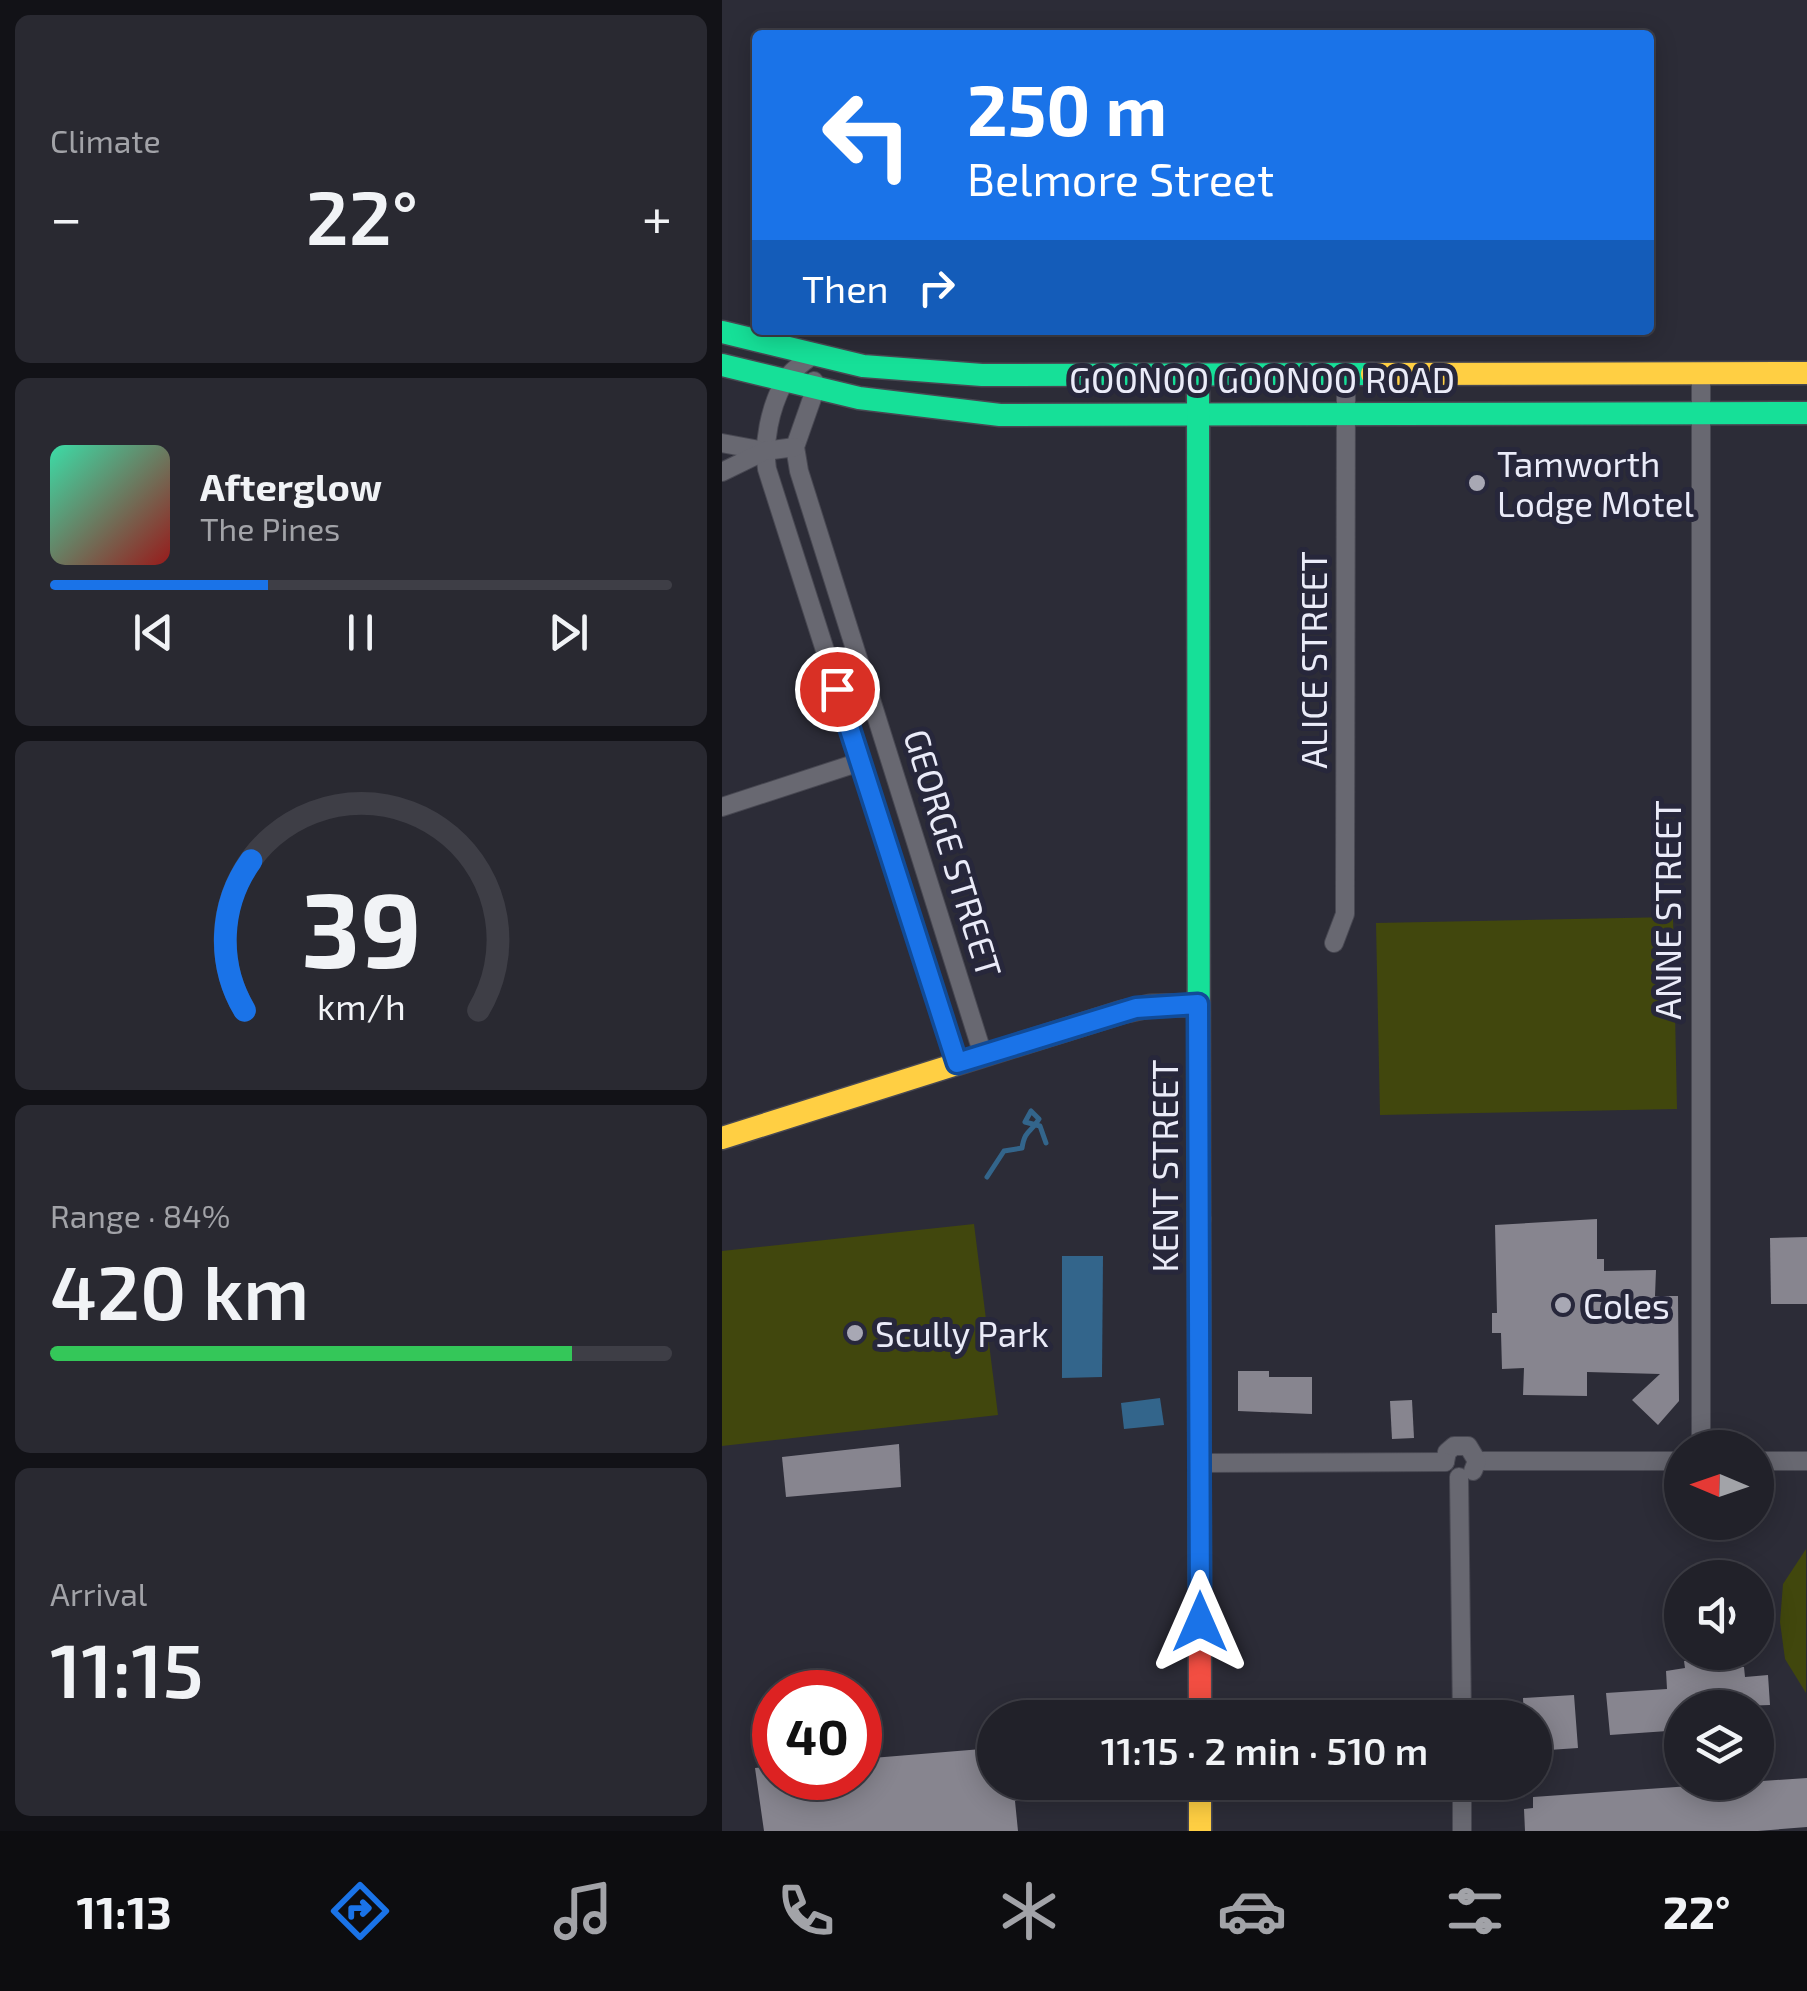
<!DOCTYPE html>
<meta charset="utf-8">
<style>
body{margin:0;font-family:"Exo 2",sans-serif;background:#292931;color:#f1f3f6;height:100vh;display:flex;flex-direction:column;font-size:38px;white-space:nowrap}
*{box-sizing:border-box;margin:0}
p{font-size:32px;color:#a2a3a8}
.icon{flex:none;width:55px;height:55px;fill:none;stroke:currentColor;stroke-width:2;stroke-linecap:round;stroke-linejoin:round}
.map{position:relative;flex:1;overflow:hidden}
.panel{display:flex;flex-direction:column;gap:15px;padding:15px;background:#121217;width:722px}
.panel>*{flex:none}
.banner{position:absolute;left:30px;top:30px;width:902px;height:305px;border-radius:10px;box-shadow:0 5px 25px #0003,0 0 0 2px #3e3e46;background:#1a73e8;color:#fff;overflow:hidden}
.needle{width:65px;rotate:272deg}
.controls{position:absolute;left:942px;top:1430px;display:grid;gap:20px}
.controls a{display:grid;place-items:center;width:110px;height:110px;border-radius:50%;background:#212129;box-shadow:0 5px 25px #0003,0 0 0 2px #3e3e46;font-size:50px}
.speed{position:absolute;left:30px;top:1670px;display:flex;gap:20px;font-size:50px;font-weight:700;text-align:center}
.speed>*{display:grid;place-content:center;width:130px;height:130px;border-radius:50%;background:#212129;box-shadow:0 5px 25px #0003,0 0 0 2px #3e3e46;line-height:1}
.speed .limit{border:15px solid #d22;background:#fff;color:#111}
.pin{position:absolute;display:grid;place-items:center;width:85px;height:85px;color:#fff;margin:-42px;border:5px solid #fff;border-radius:50%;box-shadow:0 2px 10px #0007}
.me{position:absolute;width:110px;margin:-55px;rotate:0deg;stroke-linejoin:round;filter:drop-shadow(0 0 8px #0008)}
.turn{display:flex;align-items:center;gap:35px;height:210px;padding:0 50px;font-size:45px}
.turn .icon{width:130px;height:130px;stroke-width:2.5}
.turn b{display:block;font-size:70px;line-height:85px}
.then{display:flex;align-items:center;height:95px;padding:0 50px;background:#0003;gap:20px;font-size:38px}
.big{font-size:75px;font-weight:600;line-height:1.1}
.panel .card{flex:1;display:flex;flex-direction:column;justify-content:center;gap:15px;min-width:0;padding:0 35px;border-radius:15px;background:#292931}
.panel .dial{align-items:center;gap:0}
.dial svg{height:260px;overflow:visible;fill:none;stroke:#3e3e46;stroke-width:7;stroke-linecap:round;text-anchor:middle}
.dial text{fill:#f1f3f6;stroke:none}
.song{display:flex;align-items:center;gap:30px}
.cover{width:120px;height:120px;border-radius:15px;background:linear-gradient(135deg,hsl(160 70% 55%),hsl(0 70% 35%))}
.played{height:10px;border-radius:5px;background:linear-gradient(90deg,#1a73e8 35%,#3e3e46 35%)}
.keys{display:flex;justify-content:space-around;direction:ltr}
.heat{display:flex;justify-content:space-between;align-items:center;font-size:55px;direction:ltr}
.charge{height:15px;border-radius:8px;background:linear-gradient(90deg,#34c759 84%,#3e3e46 0)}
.trip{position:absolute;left:255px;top:1700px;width:575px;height:100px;border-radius:50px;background:#212129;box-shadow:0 5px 25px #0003,0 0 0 2px #3e3e46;font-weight:600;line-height:100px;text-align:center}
.tab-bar{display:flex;height:160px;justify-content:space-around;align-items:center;background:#0d0d10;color:#a2a3a8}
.tab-bar .icon{width:70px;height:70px}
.tab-bar .active{color:#1a73e8}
.tab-bar b{font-size:45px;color:#f1f3f6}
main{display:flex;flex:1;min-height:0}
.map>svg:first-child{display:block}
.green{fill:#41470d}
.water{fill:#33658b}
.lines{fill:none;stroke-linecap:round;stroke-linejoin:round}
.stream{stroke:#33658b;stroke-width:5}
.building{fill:#87858f}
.street-casing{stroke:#484852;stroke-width:20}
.fast-casing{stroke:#484852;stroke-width:25}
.slow-casing{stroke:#484852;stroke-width:25}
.jam-casing{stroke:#484852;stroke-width:25}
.street{stroke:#686871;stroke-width:18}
.fast{stroke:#16e098;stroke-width:22}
.slow{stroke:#ffcf43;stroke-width:22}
.jam{stroke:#f24e42;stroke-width:22}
.route-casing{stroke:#114b97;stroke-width:25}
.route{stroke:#1a73e8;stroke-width:18}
.poi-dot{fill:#a8a8b4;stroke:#27273b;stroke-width:4}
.labels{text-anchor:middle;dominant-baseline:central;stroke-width:10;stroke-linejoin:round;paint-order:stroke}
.street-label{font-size:35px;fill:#eaebf8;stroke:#27273b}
.poi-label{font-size:35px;fill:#eaebf8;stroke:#27273b;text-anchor:start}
</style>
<main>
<section class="panel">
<div class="card"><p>Climate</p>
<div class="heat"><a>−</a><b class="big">22°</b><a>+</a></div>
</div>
<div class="card">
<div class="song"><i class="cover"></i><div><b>Afterglow</b><p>The Pines</p></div></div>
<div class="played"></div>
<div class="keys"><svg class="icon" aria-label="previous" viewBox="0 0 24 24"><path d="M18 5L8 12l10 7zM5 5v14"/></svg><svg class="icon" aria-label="pause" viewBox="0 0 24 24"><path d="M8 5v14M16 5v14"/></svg><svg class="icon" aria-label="next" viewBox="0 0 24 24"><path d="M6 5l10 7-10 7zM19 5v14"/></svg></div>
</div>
<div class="card dial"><svg viewBox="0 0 100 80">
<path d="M14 69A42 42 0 1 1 86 69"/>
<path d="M14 69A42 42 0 0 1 16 23" stroke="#1a73e8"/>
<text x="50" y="56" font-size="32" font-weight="700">39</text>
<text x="50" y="72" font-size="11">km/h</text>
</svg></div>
<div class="card"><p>Range · 84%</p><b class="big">420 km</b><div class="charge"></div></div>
<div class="card"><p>Arrival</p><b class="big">11:15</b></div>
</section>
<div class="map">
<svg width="1085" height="1831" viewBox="0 0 1085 1831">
<rect width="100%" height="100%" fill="#2c2c37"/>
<!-- green -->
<g class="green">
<polygon points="951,917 955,1109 658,1115 654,923"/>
<polygon points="252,1224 276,1415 0,1446 0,1251"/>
<polygon points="1084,1549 1084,1693 1063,1659 1058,1622 1061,1584"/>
</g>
<!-- water -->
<g class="water">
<polygon points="340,1256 381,1256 380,1377 340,1378"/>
<polygon points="438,1398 442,1425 402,1429 399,1403"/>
</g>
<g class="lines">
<!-- stream -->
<path class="stream" d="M265 1177 282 1151 300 1148C303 1129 309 1133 317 1119L309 1111 303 1122 318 1126 324 1143"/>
</g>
<!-- building -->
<g class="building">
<polygon points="875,1219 875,1259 882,1259 882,1271 934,1270 933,1296 956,1296 957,1401 936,1425 910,1400 938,1374 865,1372 865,1396 801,1395 802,1368 780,1369 779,1333 770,1333 770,1313 775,1313 773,1225"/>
<polygon points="1085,1237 1085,1304 1049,1304 1048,1238"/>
<polygon points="516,1371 547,1371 547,1377 590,1377 590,1414 516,1411"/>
<polygon points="690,1400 692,1438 670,1439 668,1401"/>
<polygon points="177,1444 179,1487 64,1497 60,1457"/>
<polygon points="996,1658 997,1667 1022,1667 1023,1677 1046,1675 1048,1705 960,1708 960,1730 888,1735 884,1693 945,1689 944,1671 963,1668 962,1661"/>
<polygon points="852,1695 856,1748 812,1751 812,1718 802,1718 801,1698"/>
<polygon points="272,1748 272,1782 298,1782 300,1800 293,1801 296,1831 42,1831 33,1768 52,1766 52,1778 138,1778 138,1759"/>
<polygon points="1085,1778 1085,1827 1036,1831 803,1831 802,1809 811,1808 811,1797"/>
</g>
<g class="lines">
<defs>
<g id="street">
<path d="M89 356C80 364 66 373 61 384 48 409 41 442 45 469L235 1063"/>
<polyline points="979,373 979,1448"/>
<polyline points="92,381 93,390 73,447 77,471 261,1055"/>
<polyline points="0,443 43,451"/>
<polyline points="0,472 43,451 73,447"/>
<polyline points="0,807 138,762"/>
<polyline points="612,943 623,914 623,887 624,375"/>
<polyline points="755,1461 960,1461"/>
<polyline points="1035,1461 1085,1461"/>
<polyline points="723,1462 725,1452 732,1446 746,1446 755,1461 751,1471"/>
<polyline points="478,1463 723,1462"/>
<polyline points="737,1477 740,1718"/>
<polyline points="740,1831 740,1782"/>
</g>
<g id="fast">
<polyline points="0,332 141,366 260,375 650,374"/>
<polyline points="0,365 137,398 278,415 1085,413"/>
<polyline points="476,374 477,1219"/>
</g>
<g id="slow">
<polyline points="650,374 1085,373"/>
<polyline points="0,1138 400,1012 428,1006 476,1005"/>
<polyline points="478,1782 478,1831"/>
</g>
<polyline id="jam" points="477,1219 478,1718"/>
</defs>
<!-- street casing -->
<use href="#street" class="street-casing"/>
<!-- fast casing -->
<use href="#fast" class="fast-casing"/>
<!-- slow casing -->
<use href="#slow" class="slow-casing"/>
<!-- jam casing -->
<use href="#jam" class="jam-casing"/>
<!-- street -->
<use href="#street" class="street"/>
<!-- fast -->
<use href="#fast" class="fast"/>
<!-- slow -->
<use href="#slow" class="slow"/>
<!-- jam -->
<use href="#jam" class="jam"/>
</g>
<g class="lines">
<defs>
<polyline id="route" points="115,689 235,1063 414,1008 476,1004 478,1622"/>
</defs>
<!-- route casing -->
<use href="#route" class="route-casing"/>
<!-- route -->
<use href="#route" class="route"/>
</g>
<!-- markers -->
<g class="poi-dot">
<circle cx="755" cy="483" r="10"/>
<circle cx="841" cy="1305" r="10"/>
<circle cx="133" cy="1333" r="10"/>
</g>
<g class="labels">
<!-- street labels -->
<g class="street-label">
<text x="540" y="379">GOONOO GOONOO ROAD</text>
<text transform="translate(591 660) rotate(-90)">ALICE STREET</text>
<text transform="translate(232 853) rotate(73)">GEORGE STREET</text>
<text transform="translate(945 910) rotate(-90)">ANNE STREET</text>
<text transform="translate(442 1166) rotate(-90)">KENT STREET</text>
</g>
<!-- poi labels -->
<g class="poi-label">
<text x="775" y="463">Tamworth<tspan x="775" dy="40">Lodge Motel</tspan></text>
<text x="861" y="1305">Coles</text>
<text x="153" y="1333">Scully Park</text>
</g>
</g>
</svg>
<div class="controls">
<a><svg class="needle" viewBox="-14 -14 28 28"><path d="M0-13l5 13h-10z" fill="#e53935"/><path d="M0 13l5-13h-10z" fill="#a2a3a8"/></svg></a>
<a><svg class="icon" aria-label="sound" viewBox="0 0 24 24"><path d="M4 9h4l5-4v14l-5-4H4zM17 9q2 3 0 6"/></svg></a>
<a><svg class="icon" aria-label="layers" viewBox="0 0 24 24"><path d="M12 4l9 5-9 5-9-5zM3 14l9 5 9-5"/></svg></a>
</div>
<div class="speed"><div class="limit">40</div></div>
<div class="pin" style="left:115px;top:689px;background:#d93025"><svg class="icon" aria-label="arrive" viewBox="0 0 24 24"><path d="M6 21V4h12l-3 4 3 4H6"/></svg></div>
<svg class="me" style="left:478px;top:1622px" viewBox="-20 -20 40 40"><path d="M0-17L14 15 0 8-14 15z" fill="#1a73e8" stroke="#fff" stroke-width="4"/></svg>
<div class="trip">11:15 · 2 min · 510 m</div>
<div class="banner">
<div class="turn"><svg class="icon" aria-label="left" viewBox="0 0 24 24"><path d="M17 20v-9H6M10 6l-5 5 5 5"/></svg><div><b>250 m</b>Belmore Street</div></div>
<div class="then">Then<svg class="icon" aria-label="right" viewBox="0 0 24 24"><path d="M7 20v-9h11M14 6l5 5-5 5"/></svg></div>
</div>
</div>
</main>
<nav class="tab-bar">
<b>11:13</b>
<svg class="icon active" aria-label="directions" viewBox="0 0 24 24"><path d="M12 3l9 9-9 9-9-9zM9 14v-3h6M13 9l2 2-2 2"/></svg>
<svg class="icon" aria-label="music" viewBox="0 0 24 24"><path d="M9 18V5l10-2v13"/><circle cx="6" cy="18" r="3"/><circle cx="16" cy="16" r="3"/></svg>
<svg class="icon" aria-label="phone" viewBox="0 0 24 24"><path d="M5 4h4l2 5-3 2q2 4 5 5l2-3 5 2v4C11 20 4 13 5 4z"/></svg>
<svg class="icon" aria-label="climate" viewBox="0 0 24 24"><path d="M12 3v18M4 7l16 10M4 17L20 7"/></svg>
<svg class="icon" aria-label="car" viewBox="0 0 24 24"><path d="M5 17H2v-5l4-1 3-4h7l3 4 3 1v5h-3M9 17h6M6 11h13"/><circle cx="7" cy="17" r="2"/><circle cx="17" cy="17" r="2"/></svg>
<svg class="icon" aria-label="filters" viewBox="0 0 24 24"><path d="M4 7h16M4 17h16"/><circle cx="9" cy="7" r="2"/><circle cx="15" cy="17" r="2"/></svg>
<b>22°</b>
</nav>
